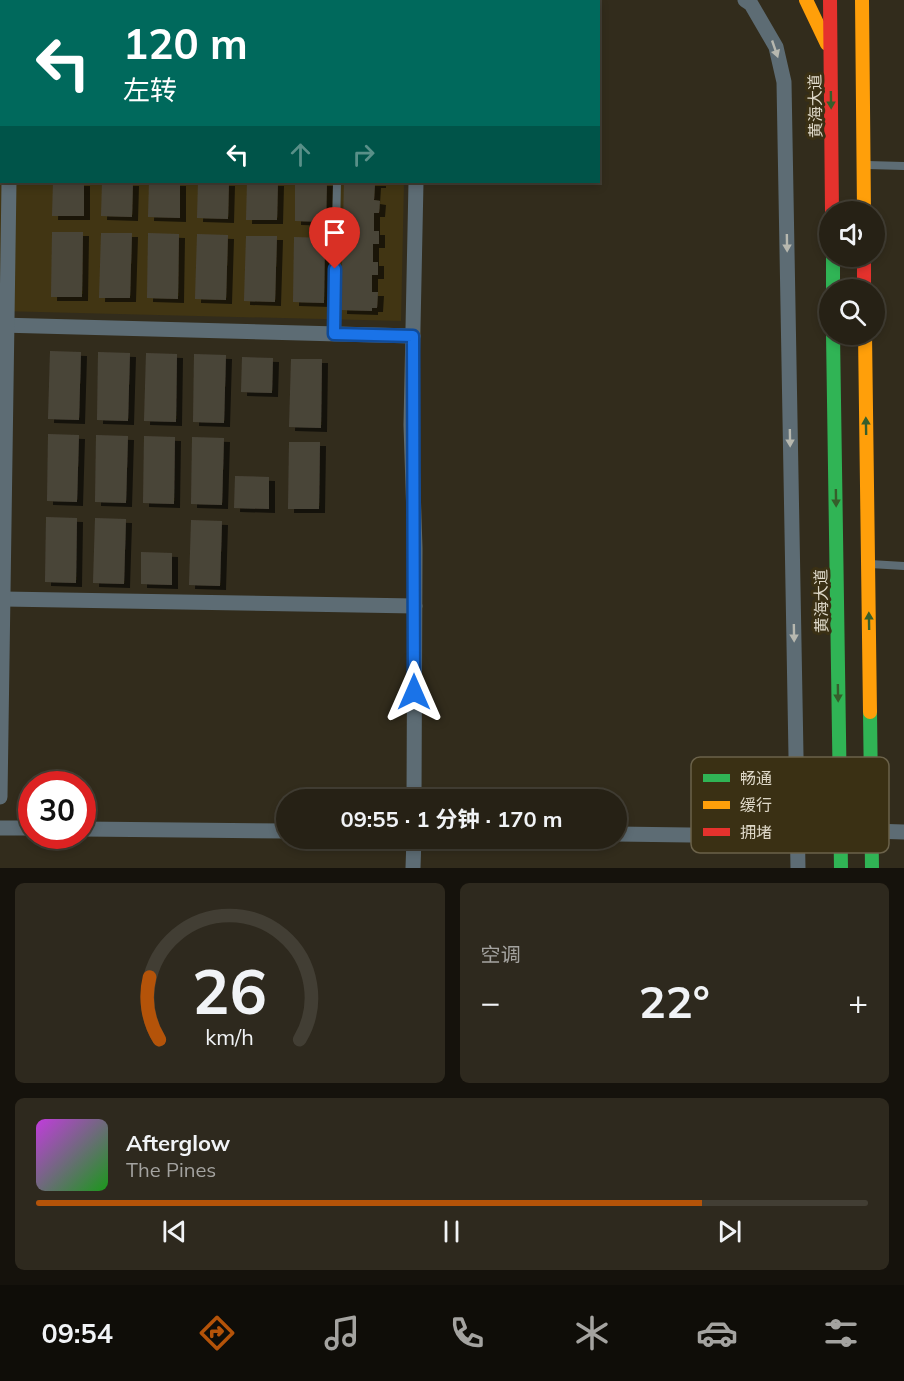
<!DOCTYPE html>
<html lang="zh">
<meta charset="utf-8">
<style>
body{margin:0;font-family:Mulish,"Noto Sans SC",sans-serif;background:#2e291e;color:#f1f3f6;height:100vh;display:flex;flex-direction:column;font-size:22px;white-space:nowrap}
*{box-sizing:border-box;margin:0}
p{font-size:20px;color:#a4a3a0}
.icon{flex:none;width:33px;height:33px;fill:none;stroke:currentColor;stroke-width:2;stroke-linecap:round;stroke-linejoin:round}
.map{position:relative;height:868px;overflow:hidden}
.sheet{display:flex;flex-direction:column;gap:15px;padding:15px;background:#15120c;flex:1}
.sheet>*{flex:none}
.guide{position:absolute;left:0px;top:0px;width:600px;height:183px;box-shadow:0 3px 9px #0003,0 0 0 2px #423e34;background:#00695c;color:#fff;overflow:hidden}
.fabs{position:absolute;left:819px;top:201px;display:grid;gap:12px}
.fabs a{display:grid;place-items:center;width:66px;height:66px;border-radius:50%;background:#262115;box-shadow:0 3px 9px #0003,0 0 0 2px #423e34;font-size:30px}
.speed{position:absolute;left:18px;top:771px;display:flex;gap:12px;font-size:30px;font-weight:700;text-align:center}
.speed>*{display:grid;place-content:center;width:78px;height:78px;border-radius:50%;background:#262115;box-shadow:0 3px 9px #0003,0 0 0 2px #423e34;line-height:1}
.speed .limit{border:9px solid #d22;background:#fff;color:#111}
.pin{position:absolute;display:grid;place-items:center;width:51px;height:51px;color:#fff;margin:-62px -26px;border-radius:50% 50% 50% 0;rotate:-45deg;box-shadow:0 0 6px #0007}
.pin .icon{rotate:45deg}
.me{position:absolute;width:66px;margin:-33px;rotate:0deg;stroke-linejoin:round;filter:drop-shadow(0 0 4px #0008)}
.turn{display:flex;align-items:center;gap:21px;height:126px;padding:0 24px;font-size:27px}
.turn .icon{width:78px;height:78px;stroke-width:2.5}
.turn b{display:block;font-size:42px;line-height:51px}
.lanes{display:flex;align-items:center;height:57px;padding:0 24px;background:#0003;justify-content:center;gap:30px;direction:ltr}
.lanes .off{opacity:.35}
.big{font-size:45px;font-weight:700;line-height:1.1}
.sheet .widget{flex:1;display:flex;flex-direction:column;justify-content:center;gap:9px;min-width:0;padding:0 21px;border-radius:9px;background:#2e291e}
.sheet .dial{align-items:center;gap:0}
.dial svg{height:156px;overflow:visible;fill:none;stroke:#423e34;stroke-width:7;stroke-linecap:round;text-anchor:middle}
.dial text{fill:#f1f3f6;stroke:none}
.song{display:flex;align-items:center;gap:18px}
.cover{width:72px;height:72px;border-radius:9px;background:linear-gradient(135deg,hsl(290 70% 55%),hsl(120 70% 35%))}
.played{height:6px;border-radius:3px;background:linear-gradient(90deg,#b45309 80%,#423e34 80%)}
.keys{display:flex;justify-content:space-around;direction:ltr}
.heat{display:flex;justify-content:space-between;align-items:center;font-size:33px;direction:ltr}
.sheet .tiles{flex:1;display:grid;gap:15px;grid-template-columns:1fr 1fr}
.widget:last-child{grid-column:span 2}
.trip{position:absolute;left:276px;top:789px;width:351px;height:60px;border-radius:30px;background:#262115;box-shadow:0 3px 9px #0003,0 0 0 2px #423e34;font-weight:700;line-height:60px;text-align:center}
.tabs{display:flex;height:96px;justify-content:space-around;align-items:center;background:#0f0d08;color:#a4a3a0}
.tabs .icon{width:42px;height:42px}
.tabs .on{color:#b45309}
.tabs b{font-size:27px;color:#f1f3f6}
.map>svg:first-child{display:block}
.built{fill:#413513}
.building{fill:#4a4539;filter:url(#shadow)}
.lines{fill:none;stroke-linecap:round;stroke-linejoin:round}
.lane{stroke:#5d6c74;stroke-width:8}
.street{stroke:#5d6c74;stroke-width:15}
.fast{stroke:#30b455;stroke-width:14}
.slow{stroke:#ff9f0a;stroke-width:14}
.jam{stroke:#e5322d;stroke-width:14}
.oneway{fill:#b7b8af}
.oneway2{fill:#365e2b}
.route-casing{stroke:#114b97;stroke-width:15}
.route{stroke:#1a73e8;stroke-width:10}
.labels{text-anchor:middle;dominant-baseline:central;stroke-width:6;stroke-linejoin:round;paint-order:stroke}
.street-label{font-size:16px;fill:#ded8c8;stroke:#3a3014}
.key{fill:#3a3014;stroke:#6b624a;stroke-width:1.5}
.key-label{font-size:16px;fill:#ded8c8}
</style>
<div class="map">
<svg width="904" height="868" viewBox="0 0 904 868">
<defs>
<filter id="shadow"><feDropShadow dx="6" dy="4" stdDeviation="0" flood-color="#0009"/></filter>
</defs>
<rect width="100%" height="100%" fill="#322c1c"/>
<!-- built -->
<polygon class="built" points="0,0 408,0 2,2 2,182 404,182 401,321 0,311"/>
<!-- building -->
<g class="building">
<polygon points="53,182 84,182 84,216 52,216"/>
<polygon points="102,182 133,182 132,217 101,216"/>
<polygon points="149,182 180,182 180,218 148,217"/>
<polygon points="198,182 229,182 228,219 197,218"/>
<polygon points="247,182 278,182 277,220 246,220"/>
<polygon points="295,182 327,182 326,222 295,221"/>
<polygon points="344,182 380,182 380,184 375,184 374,200 380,201 379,213 374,213 374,231 379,231 379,244 373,244 373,262 378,262 378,275 372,275 372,292 378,292 377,308 372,308 372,311 341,310"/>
<polygon points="52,232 83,232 82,297 51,297"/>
<polygon points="101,233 132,233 130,298 99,298"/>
<polygon points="148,233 179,234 178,299 147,298"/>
<polygon points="197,234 228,235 226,300 195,299"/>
<polygon points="246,236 277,236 275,302 244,301"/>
<polygon points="294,237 325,238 324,303 293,302"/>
<polygon points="50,351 81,352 79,420 48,419"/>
<polygon points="98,352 130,353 128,421 97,420"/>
<polygon points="146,353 177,354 176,422 144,421"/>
<polygon points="194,354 226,355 224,423 193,422"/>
<polygon points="242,357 273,358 272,393 241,392"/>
<polygon points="291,359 322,359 321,428 289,427"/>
<polygon points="48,434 79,435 77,502 47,501"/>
<polygon points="96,435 128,436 126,503 95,502"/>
<polygon points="144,436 175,437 174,504 143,503"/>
<polygon points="192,437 224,438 222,505 191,504"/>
<polygon points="289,442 320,442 319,509 288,509"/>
<polygon points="235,476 269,477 269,509 234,508"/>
<polygon points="46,517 77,518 76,583 45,582"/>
<polygon points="95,518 126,519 124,584 93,583"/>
<polygon points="191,520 222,521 220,586 189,585"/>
<polygon points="141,552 172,553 172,585 141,584"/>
</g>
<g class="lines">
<!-- lane -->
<g class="lane">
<polyline points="867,165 904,166"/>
<polyline points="334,334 337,182"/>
<polyline points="870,564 904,566"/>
</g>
<!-- street -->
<g class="street">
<polyline points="745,0 751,4 776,47 784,82 798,868"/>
<polyline points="12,2 12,0"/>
<polyline points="420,2 420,0"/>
<polyline points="0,325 413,336"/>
<polyline points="3,599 415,606"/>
<polyline points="0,797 9,182"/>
<polyline points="414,800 415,548 411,425 416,182"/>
<polyline points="0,828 32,828"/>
<polyline points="82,829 286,831"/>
<polyline points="872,831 904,832"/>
<polyline points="616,834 841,837"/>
<polyline points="413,868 414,838"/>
</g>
<!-- fast -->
<g class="fast">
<polyline points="833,256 833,290"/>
<polyline points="833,334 841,868"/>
<polyline points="870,712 872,868"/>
</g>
<!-- slow -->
<g class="slow">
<polyline points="806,0 827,44"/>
<polyline points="862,0 864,212"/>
<polyline points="865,334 870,712"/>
</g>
<!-- jam -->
<g class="jam">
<polyline points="830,0 832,212"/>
<polyline points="864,256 864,290"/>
</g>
</g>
<!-- one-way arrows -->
<defs><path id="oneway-solid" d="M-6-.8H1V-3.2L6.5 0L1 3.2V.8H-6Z" transform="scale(1.5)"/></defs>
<g class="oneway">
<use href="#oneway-solid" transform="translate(775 49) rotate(71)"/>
<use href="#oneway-solid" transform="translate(787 243) rotate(89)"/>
<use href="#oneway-solid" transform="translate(790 438) rotate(89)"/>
<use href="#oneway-solid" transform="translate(794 633) rotate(89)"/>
</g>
<g class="oneway2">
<use href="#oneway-solid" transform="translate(831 100) rotate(89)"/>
<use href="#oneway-solid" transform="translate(866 426) rotate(-91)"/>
<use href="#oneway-solid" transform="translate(836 498) rotate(89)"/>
<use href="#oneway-solid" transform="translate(869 621) rotate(-91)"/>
<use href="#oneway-solid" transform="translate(838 693) rotate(89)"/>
</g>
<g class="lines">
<defs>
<polyline id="route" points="335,269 334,334 413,336 414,692"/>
</defs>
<!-- route casing -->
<use href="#route" class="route-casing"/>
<!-- route -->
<use href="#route" class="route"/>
</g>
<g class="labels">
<!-- street labels -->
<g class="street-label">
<text transform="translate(815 106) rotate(-91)">黄海大道</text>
<text transform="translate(821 601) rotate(-91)">黄海大道</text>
</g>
</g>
<!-- legend -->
<rect x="691" y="757" width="198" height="96" rx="9" class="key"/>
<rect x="703" y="774" width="27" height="8" fill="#30b455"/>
<rect x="703" y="801" width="27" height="8" fill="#ff9f0a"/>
<rect x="703" y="828" width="27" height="8" fill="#e5322d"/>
<g class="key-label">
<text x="740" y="784">畅通</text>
<text x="740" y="811">缓行</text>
<text x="740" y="838">拥堵</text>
</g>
</svg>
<div class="fabs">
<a><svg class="icon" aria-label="sound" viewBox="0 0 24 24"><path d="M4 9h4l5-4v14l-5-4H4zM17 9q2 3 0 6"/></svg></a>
<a><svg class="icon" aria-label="search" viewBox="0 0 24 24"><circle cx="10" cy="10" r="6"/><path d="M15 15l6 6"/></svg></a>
</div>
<div class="speed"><div class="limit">30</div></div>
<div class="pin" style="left:335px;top:269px;background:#d93025"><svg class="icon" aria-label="arrive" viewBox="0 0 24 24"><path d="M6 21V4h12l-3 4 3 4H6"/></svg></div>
<svg class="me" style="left:414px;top:692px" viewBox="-20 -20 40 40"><path d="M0-17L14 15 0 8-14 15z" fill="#1a73e8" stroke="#fff" stroke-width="4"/></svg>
<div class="trip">09:55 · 1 分钟 · 170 m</div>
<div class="guide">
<div class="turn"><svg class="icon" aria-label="left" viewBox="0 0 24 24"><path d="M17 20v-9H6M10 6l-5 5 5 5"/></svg><div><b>120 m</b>左转</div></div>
<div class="lanes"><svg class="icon" aria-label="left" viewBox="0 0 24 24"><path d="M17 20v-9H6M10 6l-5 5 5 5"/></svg><svg class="icon off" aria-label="ahead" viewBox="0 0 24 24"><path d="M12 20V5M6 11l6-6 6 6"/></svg><svg class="icon off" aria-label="right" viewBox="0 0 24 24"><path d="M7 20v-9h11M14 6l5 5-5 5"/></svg></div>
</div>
</div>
<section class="sheet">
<div class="tiles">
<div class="widget dial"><svg viewBox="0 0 100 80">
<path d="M14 69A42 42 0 1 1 86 69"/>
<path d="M14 69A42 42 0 0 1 9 37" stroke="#b45309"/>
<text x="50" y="56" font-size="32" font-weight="700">26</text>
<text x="50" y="72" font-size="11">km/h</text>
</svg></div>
<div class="widget"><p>空调</p>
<div class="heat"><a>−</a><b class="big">22°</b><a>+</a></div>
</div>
<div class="widget">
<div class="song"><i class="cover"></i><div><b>Afterglow</b><p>The Pines</p></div></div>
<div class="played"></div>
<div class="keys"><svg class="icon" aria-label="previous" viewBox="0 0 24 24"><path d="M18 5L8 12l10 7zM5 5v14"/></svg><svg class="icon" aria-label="pause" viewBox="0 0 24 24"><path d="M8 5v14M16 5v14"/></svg><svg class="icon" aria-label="next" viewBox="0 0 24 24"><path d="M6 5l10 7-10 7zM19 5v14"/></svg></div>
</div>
</div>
</section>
<nav class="tabs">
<b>09:54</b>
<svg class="icon on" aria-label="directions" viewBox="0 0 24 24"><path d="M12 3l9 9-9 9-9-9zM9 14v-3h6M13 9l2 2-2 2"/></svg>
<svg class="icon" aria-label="music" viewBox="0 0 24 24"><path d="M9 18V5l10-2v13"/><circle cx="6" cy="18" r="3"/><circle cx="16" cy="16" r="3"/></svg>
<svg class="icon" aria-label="phone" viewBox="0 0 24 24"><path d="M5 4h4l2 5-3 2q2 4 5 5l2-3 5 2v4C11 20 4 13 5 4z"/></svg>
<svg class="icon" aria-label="climate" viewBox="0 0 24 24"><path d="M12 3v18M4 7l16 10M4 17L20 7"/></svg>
<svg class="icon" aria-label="car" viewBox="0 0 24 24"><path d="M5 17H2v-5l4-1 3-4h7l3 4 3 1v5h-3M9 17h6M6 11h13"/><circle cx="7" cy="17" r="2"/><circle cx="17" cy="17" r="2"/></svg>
<svg class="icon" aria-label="filters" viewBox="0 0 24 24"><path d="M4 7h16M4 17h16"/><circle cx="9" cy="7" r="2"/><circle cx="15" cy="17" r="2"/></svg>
</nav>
